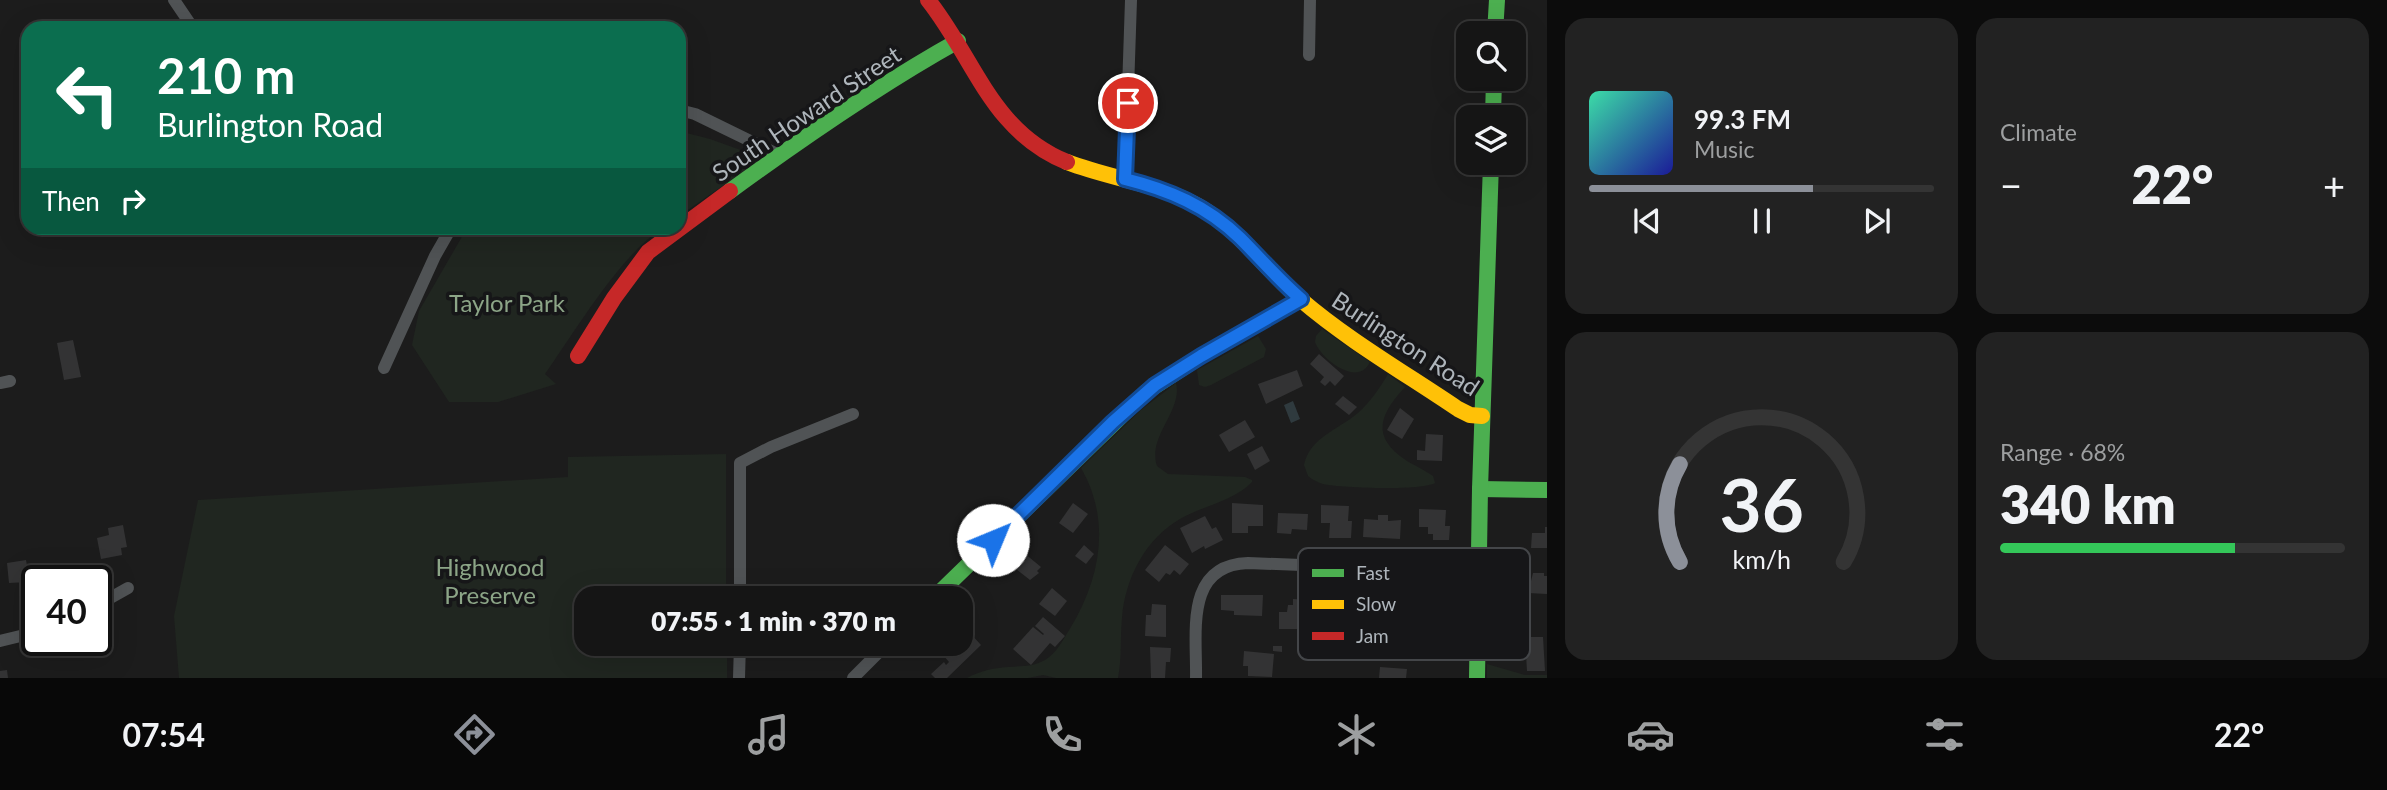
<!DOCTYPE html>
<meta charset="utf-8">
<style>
body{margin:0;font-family:Lato,sans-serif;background:#222;color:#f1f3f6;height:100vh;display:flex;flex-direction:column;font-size:26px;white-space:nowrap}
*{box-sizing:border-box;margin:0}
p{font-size:23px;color:#9d9fa0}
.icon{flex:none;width:38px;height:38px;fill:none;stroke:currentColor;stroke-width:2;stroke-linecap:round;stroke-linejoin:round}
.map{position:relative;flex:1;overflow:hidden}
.panel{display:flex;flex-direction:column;gap:18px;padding:18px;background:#0c0c0c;width:840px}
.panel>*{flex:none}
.hud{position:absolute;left:21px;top:21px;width:665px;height:214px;border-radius:21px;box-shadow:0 7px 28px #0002,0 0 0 2px #343434;background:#0b6e4f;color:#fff;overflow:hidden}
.fabs{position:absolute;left:1456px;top:21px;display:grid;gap:14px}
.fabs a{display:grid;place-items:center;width:70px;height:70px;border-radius:14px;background:#151515;box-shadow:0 7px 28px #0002,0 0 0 2px #343434;font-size:35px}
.speed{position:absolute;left:21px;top:565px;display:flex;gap:14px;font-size:35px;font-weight:700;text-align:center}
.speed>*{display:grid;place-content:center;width:91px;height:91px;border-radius:50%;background:#151515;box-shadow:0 7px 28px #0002,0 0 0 2px #343434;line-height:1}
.speed .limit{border:4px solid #111;border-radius:10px;background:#fff;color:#111}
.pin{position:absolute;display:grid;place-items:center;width:60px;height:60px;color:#fff;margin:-30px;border:4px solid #fff;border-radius:50%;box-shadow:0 2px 7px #0007}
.me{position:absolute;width:77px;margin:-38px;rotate:45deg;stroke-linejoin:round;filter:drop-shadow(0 0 5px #0008)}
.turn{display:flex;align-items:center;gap:24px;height:147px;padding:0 21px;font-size:32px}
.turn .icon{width:91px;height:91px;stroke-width:2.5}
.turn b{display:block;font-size:49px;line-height:60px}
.then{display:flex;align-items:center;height:66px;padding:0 21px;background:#0003;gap:14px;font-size:26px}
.big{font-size:52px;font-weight:800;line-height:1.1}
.panel .tile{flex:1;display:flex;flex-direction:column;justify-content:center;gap:10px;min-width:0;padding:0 24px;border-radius:21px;background:#222}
.panel .dial{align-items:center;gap:0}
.dial svg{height:182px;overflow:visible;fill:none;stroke:#343434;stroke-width:7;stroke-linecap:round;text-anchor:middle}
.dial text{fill:#f1f3f6;stroke:none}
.song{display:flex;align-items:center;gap:21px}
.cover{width:84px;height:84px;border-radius:10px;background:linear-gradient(135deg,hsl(160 70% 55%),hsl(240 70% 35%))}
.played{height:7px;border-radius:4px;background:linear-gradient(90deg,#8c9099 65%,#343434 65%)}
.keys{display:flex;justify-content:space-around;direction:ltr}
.heat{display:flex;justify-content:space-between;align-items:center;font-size:38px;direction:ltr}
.charge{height:10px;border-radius:5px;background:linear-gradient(90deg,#34c759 68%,#343434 0)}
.panel .tiles{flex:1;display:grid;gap:18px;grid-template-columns:repeat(2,1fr)}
.trip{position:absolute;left:574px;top:586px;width:399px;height:70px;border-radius:21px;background:#151515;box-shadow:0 7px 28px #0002,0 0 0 2px #343434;font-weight:800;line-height:70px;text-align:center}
.tab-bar{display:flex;height:112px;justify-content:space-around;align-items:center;background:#080808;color:#9d9fa0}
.tab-bar .icon{width:49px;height:49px}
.tab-bar .current{color:#8c9099}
.tab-bar b{font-size:32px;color:#f1f3f6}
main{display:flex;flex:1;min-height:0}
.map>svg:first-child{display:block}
.green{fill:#202620}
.water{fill:#2f3a3e}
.building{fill:#333334}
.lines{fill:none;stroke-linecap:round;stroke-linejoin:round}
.street{stroke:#505355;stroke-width:12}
.fast{stroke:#4caf50;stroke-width:16}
.slow{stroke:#ffc107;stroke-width:16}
.jam{stroke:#c62828;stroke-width:16}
.route-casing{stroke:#114b97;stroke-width:18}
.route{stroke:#1a73e8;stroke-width:12}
.labels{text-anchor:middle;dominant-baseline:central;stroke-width:7;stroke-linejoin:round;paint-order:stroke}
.street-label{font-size:24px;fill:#aeb5bb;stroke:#161618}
.park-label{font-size:24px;fill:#8ca587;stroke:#161618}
.key{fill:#161618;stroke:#444649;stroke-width:2}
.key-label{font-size:19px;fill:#aeb5bb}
</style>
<main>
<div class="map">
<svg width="1547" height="678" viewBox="0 0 1547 678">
<rect width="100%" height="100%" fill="#1c1c1c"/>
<!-- green -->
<g class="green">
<polygon points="679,131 710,139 763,158 679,216"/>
<path d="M467 228H662C619 257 576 330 545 374L556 384 498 402H449L412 345 419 311Z"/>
<path d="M1322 329 1370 362C1358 388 1321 359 1315 342L1316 336Z"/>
<polygon points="1258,336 1266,349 1264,357 1211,385 1205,387 1199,385 1197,370"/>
<path d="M1388 374 1405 387C1385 409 1369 432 1400 456 1410 464 1422 468 1433 476L1435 483C1420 491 1341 488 1323 484 1317 482 1313 480 1308 476L1304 465C1310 437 1338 430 1358 413 1370 402 1380 388 1388 374Z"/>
<path d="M1176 383C1183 411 1147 436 1157 466L1168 474 1245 477 1252 480V482C1234 501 1202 506 1180 519 1145 539 1125 579 1122 618 1120 639 1122 658 1118 678H1056L1043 675 1028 678H967C980 671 993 668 1008 667 1021 666 1033 667 1045 660 1057 653 1064 638 1071 627 1101 577 1111 520 1081 468L1141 410Z"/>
<polygon points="726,454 726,598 586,598 586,644 727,644 727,678 179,678 174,616 198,500 568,477 568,457"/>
<polygon points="1487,664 1525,675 1547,675 1547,678 1487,678"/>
</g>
<!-- water -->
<polygon class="water" points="1293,401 1300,419 1291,423 1284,405"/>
<!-- building -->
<g class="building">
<polygon points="73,340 81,377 64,380 57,343"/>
<polygon points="1319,354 1344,376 1335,386 1330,381 1325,386 1320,382 1324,377 1310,364"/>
<polygon points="1297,370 1303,386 1266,404 1258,384"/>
<polygon points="1343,396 1357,407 1349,415 1335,404"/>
<polygon points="1400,408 1414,419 1402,439 1387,430"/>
<polygon points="1245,420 1255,437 1229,452 1219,435"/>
<polygon points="1426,434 1443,435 1442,461 1417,460 1417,450 1425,451"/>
<polygon points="1262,446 1270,461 1255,470 1247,454"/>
<polygon points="1073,503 1088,514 1073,533 1059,523"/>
<polygon points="1232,503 1263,505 1263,526 1248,526 1248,533 1232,533"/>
<polygon points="1321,505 1349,506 1348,521 1352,521 1351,538 1329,538 1330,523 1321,523"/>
<polygon points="1419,509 1446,510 1445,526 1450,526 1449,540 1433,540 1433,534 1428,534 1428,527 1419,527"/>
<polygon points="1278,513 1308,514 1307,530 1292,529 1291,534 1277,533"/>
<polygon points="1378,515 1388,515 1388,521 1401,520 1400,539 1363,537 1364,519 1378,520"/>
<polygon points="1205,516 1212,529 1216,527 1223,540 1205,549 1204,546 1192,553 1180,528"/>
<polygon points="123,525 127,547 121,548 122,555 101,559 97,538 109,535 108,528"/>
<polygon points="1545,527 1547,527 1547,548 1531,548 1532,533 1545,533"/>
<polygon points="1084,545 1094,554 1086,564 1075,556"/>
<polygon points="1165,545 1189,564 1180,575 1174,570 1170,575 1166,573 1159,582 1145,570"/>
<polygon points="1024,553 1041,567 1037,571 1039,573 1030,580 1016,569 1020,565 1016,562"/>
<polygon points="26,560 28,571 33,570 33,577 28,577 28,582 9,583 7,563"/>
<polygon points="1533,573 1544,573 1544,576 1547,576 1547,594 1528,593"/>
<polygon points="1052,588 1067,601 1055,616 1039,604"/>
<polygon points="1221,595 1263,595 1262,616 1234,615 1234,611 1221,610"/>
<polygon points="1293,599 1309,600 1308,615 1303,615 1303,629 1279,629 1279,612 1287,612 1288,605 1293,605"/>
<polygon points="1152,604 1166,605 1166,637 1145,636 1146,615 1151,615"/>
<polygon points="1043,617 1065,636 1055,647 1050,643 1031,665 1013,649 1033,627 1043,635 1044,634 1035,626"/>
<polygon points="969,632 981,645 947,678 935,678 931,674 944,662 946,665 949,662 944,656 956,644 961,644 961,640"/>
<polygon points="1525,637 1543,637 1545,671 1527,671"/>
<polygon points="1273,646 1282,646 1282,652 1273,651"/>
<polygon points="1150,647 1171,648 1170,662 1166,662 1165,678 1151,678"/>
<polygon points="1244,651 1274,654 1272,677 1248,676 1248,666 1243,666"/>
<polygon points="1380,667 1407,669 1406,678 1379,678"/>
<polygon points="7,670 8,678 0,678 0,671"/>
</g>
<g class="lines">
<!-- street -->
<g class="street">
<polyline points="174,0 193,28"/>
<polyline points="1309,55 1310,0"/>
<polyline points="679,110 695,114 779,155"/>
<polyline points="1125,179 1131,0"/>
<polyline points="384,368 435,256 451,228"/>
<polyline points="0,383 10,381"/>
<polyline points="740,598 740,463 771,447 853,414"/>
<polyline points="96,606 128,588"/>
<polyline points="0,641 37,632"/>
<polyline points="739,678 740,644"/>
<polyline points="853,678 887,644"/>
<path d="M1196 678C1197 633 1184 565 1248 563L1478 572"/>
</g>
<!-- fast -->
<g class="fast">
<polyline points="1495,33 1497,0"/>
<polyline points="1493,117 1494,79"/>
<path d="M730 191C804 137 879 85 958 41"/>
<polyline points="1480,489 1547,490"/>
<polyline points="934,598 1146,392 1201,356 1301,299"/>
<polyline points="1477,678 1480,489 1491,163"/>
</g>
<!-- slow -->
<path class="slow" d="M1067 162C1111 179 1157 183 1198 206 1239 229 1266 270 1300 299 1349 341 1405 373 1458 409L1470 415 1482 416"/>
<!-- jam -->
<g class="jam">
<path d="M928 0C975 59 991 131 1067 162"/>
<polyline points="578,356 614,298 648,252 730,191"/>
</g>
</g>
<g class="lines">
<defs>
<path id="route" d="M993 540 1113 422 1155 385 1201 356 1301 299C1279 280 1260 258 1240 238 1207 206 1169 190 1125 179L1128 103"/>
</defs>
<!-- route casing -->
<use href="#route" class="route-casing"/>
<!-- route -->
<use href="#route" class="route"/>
</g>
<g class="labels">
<!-- street labels -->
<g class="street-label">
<text transform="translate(806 113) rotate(-34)">South Howard Street</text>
<text transform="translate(1406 343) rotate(33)">Burlington Road</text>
</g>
<!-- park labels -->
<g class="park-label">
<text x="507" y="302">Taylor Park</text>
<text x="490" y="566">Highwood<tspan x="490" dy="28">Preserve</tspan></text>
</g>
</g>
<!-- legend -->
<rect x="1298" y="548" width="232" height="112" rx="10" class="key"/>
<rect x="1312" y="569" width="32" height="8" fill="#4caf50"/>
<rect x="1312" y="600" width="32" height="9" fill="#ffc107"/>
<rect x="1312" y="632" width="32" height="8" fill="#c62828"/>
<g class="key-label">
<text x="1356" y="580">Fast</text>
<text x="1356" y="611">Slow</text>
<text x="1356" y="643">Jam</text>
</g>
</svg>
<div class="fabs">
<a><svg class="icon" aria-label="search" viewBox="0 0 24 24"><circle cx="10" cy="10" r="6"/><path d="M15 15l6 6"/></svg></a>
<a><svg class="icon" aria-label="layers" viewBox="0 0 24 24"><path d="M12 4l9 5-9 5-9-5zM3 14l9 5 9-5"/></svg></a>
</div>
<div class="speed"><div class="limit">40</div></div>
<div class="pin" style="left:1128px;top:103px;background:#d93025"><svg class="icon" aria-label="arrive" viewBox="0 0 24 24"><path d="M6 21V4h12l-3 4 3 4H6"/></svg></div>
<svg class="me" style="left:993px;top:540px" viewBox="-20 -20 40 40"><circle r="19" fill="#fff"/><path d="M0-13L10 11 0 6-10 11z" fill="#1a73e8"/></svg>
<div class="trip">07:55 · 1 min · 370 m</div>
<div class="hud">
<div class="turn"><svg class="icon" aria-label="left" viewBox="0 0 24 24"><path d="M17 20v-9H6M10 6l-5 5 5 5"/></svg><div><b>210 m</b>Burlington Road</div></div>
<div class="then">Then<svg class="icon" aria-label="right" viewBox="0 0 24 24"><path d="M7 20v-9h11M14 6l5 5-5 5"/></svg></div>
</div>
</div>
<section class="panel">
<div class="tiles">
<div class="tile">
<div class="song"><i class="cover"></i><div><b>99.3 FM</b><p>Music</p></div></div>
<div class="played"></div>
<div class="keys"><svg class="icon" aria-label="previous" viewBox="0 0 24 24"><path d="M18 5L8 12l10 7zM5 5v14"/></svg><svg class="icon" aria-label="pause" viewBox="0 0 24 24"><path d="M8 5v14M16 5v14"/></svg><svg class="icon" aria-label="next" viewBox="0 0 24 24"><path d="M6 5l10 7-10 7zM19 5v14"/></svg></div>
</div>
<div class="tile"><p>Climate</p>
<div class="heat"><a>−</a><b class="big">22°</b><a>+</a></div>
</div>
<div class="tile dial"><svg viewBox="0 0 100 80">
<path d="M14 69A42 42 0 1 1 86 69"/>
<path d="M14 69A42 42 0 0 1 14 26" stroke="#8c9099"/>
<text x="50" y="56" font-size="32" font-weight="700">36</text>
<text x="50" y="72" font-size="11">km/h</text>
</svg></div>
<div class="tile"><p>Range · 68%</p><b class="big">340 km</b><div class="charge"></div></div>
</div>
</section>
</main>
<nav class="tab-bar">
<b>07:54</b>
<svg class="icon current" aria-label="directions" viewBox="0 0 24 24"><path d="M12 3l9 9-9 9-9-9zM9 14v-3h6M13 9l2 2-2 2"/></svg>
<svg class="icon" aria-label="music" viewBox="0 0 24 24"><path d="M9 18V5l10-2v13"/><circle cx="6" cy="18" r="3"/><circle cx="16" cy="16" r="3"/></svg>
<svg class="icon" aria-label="phone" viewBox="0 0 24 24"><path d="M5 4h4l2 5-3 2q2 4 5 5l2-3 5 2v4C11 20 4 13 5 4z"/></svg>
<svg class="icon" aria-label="climate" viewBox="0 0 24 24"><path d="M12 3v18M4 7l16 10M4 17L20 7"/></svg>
<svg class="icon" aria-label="car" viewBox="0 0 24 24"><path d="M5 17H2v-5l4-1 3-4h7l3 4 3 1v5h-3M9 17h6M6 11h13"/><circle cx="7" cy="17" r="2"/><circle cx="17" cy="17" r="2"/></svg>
<svg class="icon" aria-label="filters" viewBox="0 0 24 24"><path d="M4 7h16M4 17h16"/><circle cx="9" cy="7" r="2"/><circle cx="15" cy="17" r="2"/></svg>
<b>22°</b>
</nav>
